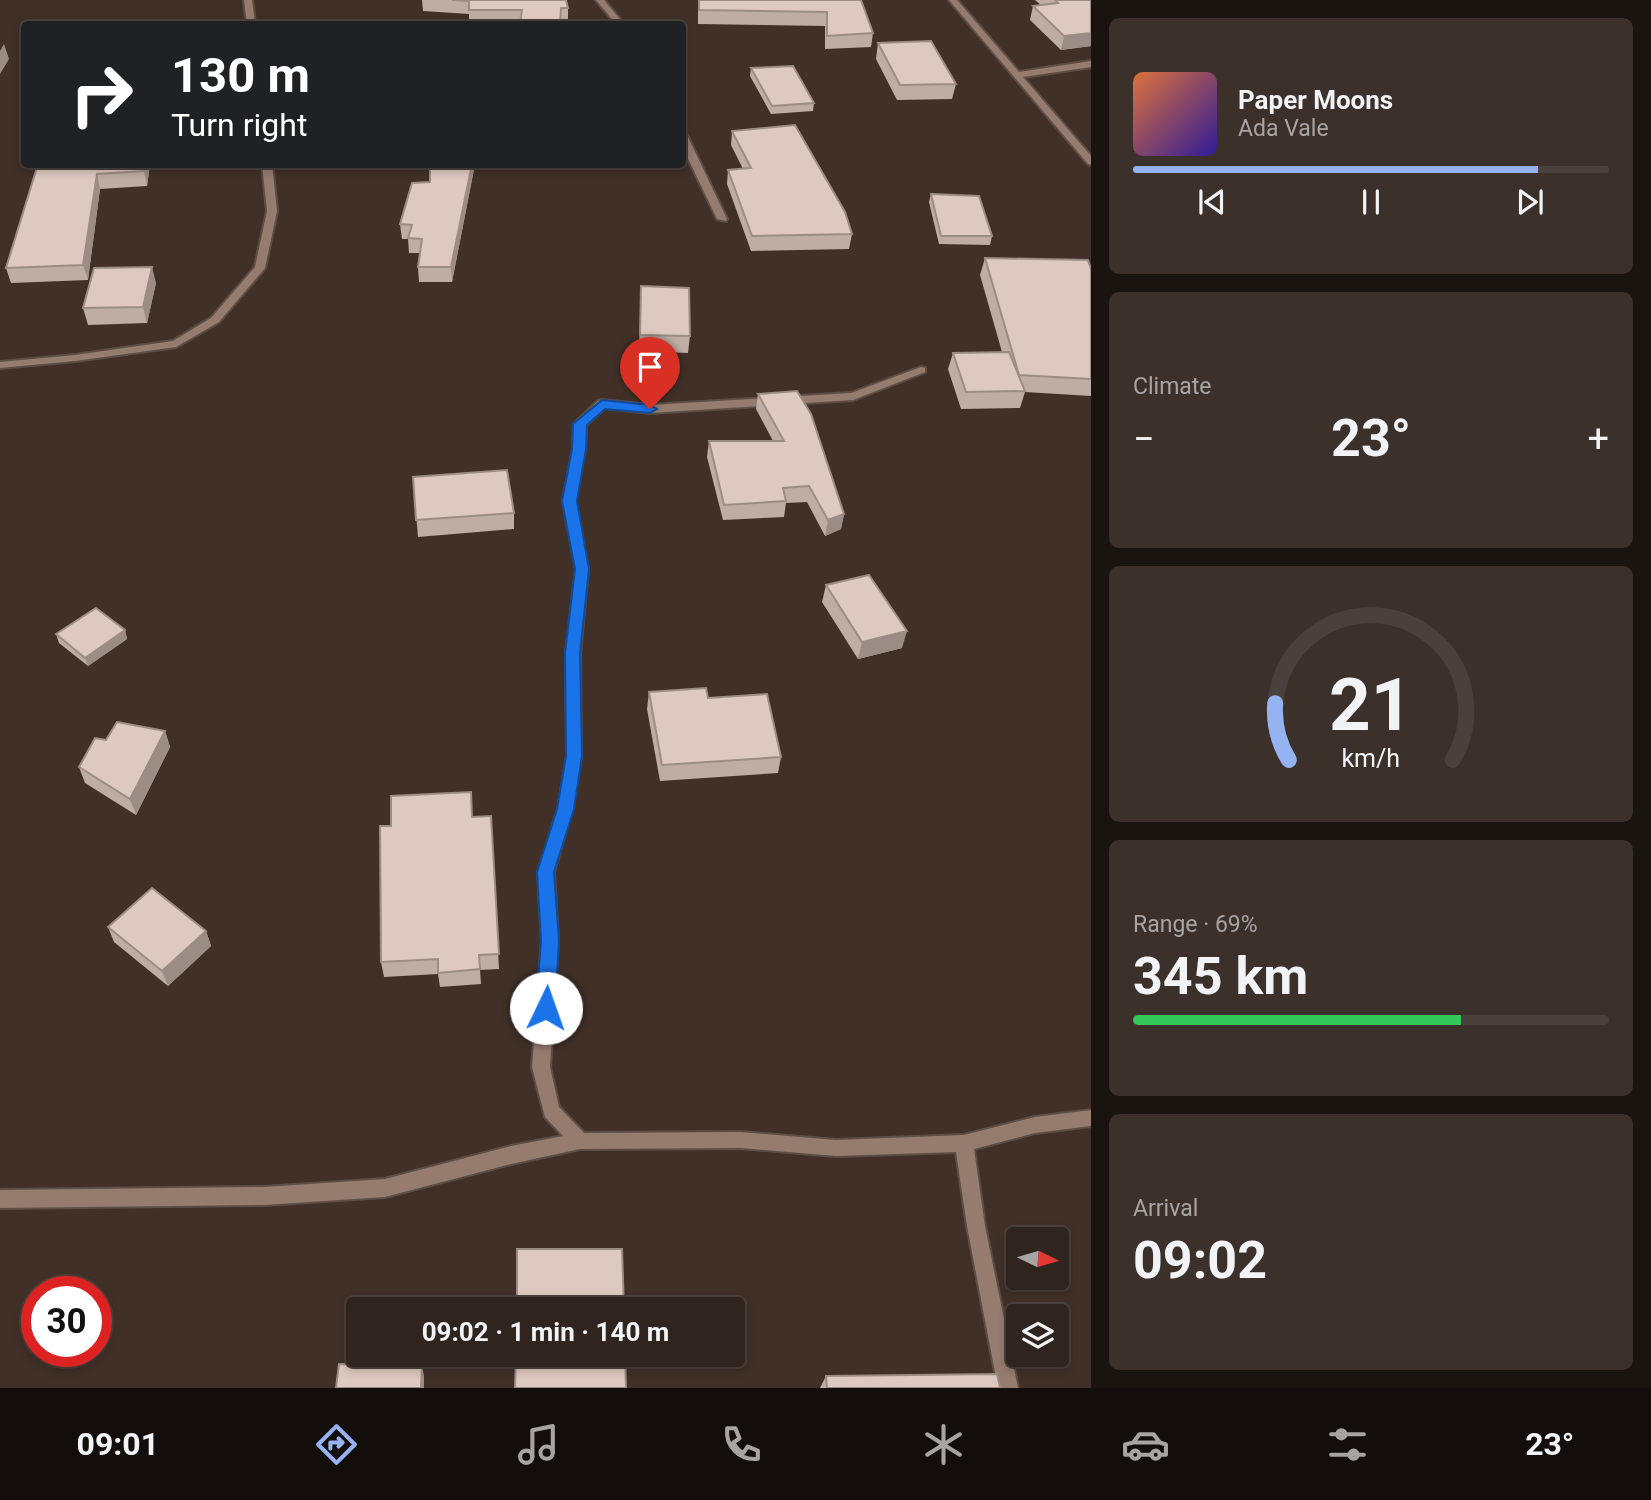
<!DOCTYPE html>
<meta charset="utf-8">
<style>
body{margin:0;font-family:Roboto,sans-serif;background:#3c302b;color:#f1f3f6;height:100vh;display:flex;flex-direction:column;font-size:26px;white-space:nowrap}
*{box-sizing:border-box;margin:0}
p{font-size:23px;color:#a8a4a4}
.icon{flex:none;width:38px;height:38px;fill:none;stroke:currentColor;stroke-width:2;stroke-linecap:round;stroke-linejoin:round}
.map{position:relative;flex:1;overflow:hidden}
.details{display:flex;flex-direction:column;gap:18px;padding:18px;background:#1a1410;width:560px}
.details>*{flex:none}
.banner{position:absolute;left:21px;top:21px;width:665px;height:147px;border-radius:7px;box-shadow:0 4px 10px #0003,0 0 0 2px #4b413c;background:#202124;color:#fff;overflow:hidden}
.needle{width:46px;rotate:95deg}
.buttons{position:absolute;left:1006px;top:1227px;display:grid;gap:14px}
.buttons a{display:grid;place-items:center;width:63px;height:63px;border-radius:7px;background:#30241e;box-shadow:0 4px 10px #0003,0 0 0 2px #4b413c;font-size:35px}
.speed{position:absolute;left:21px;top:1276px;display:flex;gap:14px;font-size:35px;font-weight:700;text-align:center}
.speed>*{display:grid;place-content:center;width:91px;height:91px;border-radius:50%;background:#30241e;box-shadow:0 4px 10px #0003,0 0 0 2px #4b413c;line-height:1}
.speed .limit{border:10px solid #d22;background:#fff;color:#111}
.pin{position:absolute;display:grid;place-items:center;width:60px;height:60px;color:#fff;margin:-72px -30px;border-radius:50% 50% 50% 0;rotate:-45deg;box-shadow:0 0 7px #0007}
.pin .icon{rotate:45deg}
.me{position:absolute;width:77px;margin:-38px;rotate:3deg;stroke-linejoin:round;filter:drop-shadow(0 0 5px #0008)}
.turn{display:flex;align-items:center;gap:24px;height:147px;padding:0 35px;font-size:32px}
.turn .icon{width:91px;height:91px;stroke-width:2.5}
.turn b{display:block;font-size:49px;line-height:60px}
.big{font-size:52px;font-weight:700;line-height:1.1}
.details .widget{flex:1;display:flex;flex-direction:column;justify-content:center;gap:10px;min-width:0;padding:0 24px;border-radius:10px;background:#3c302b}
.details .dial{align-items:center;gap:0}
.dial svg{height:182px;overflow:visible;fill:none;stroke:#4b413c;stroke-width:7;stroke-linecap:round;text-anchor:middle}
.dial text{fill:#f1f3f6;stroke:none}
.song{display:flex;align-items:center;gap:21px}
.cover{width:84px;height:84px;border-radius:10px;background:linear-gradient(135deg,hsl(20 70% 55%),hsl(250 70% 35%))}
.played{height:7px;border-radius:4px;background:linear-gradient(90deg,#95b2f1 85%,#4b413c 85%)}
.keys{display:flex;justify-content:space-around;direction:ltr}
.heat{display:flex;justify-content:space-between;align-items:center;font-size:38px;direction:ltr}
.charge{height:10px;border-radius:5px;background:linear-gradient(90deg,#34c759 69%,#4b413c 0)}
.trip{position:absolute;left:346px;top:1297px;width:399px;height:70px;border-radius:7px;background:#30241e;box-shadow:0 4px 10px #0003,0 0 0 2px #4b413c;font-weight:700;line-height:70px;text-align:center}
.tab-bar{display:flex;height:112px;justify-content:space-around;align-items:center;background:#130e0c;color:#a8a4a4}
.tab-bar .icon{width:49px;height:49px}
.tab-bar .active{color:#95b2f1}
.tab-bar b{font-size:32px;color:#f1f3f6}
main{display:flex;flex:1;min-height:0}
.map>svg:first-child{display:block}
.lines{fill:none;stroke-linecap:round;stroke-linejoin:round}
.street-casing{stroke:#5d4e46;stroke-width:4}
.street{fill:#967b6f;fill-rule:evenodd}
.wall{fill:#beada4}
.shaded-wall{fill:#9b8d86}
.building{fill:#ddc9bf;stroke:#9b8d86;stroke-width:2}
.route{fill:#1a73e8;stroke:#114b97;stroke-width:2}
</style>
<main>
<div class="map">
<svg width="1091" height="1388" viewBox="0 0 1091 1388">
<rect width="100%" height="100%" fill="#403028"/>
<g class="lines">
<defs>
<g id="street">
<polygon points="244,0 252,0 255,24 247,24"/>
<polygon points="596,0 604,0 624,24 616,24"/>
<polygon points="949,0 957,0 1019,72 1091,61 1091,67 1023,77 1091,156 1091,165 1088,164"/>
<polygon points="682,132 687,135 727,219 726,221 717,219 682,146"/>
<polygon points="262,164 272,164 277,211 265,268 219,322 176,347 75,361 0,368 0,362 75,355 173,341 211,318 255,267 267,211"/>
<polygon points="921,367 925,368 925,372 853,400 650,413 605,408 586,425 585,449 575,501 588,569 580,653 581,756 572,809 554,872 558,941 550,1067 559,1107 584,1133 740,1132 836,1140 964,1135 1035,1117 1091,1110 1091,1126 1035,1133 974,1149 985,1226 1018,1388 998,1388 967,1226 956,1152 836,1156 740,1148 580,1149 511,1164 385,1197 264,1205 0,1208 0,1190 264,1187 385,1179 511,1146 563,1136 545,1117 532,1067 542,941 538,872 558,809 567,756 566,653 576,569 563,501 573,449 574,424 598,401 602,400 650,405 851,393"/>
</g>
</defs>
<!-- street casing -->
<use href="#street" class="street-casing"/>
<!-- street -->
<use href="#street" class="street"/>
</g>
<!-- wall -->
<g class="wall">
<polygon points="422,0 566,0 568,8 568,21 561,21 561,24 520,24 521,23 469,23 469,14 423,11"/>
<polygon points="698,0 861,0 873,33 871,47 825,49 825,26 698,24"/>
<polygon points="1035,0 1091,0 1091,46 1061,50 1030,20 1033,6 1041,5"/>
<polygon points="878,43 956,84 952,99 897,100 876,59"/>
<polygon points="751,68 814,103 813,111 771,114 750,76"/>
<polygon points="732,131 852,234 849,249 751,251 727,184 728,170 743,169 731,145"/>
<polygon points="38,164 150,164 147,186 100,189 88,280 11,283 6,268"/>
<polygon points="475,164 452,282 419,282 418,267 420,253 409,253 408,239 402,239 400,224 430,182"/>
<polygon points="931,194 992,236 990,245 939,244 929,202"/>
<polygon points="985,258 1091,269 1091,396 1025,392 1020,408 961,409 948,369 953,353 1002,352 980,275"/>
<polygon points="156,283 147,323 88,325 83,308"/>
<polygon points="641,286 690,336 688,353 639,351"/>
<polygon points="758,394 844,514 841,529 825,536 807,502 786,503 784,517 723,520 707,457 709,441 773,441 756,409"/>
<polygon points="413,477 514,513 514,529 418,537"/>
<polygon points="826,585 902,648 858,659 822,602"/>
<polygon points="125,630 127,639 88,666 59,643 56,634"/>
<polygon points="649,692 708,698 781,757 778,773 660,781 647,709"/>
<polygon points="165,731 170,747 136,815 85,783 79,767 106,740"/>
<polygon points="491,816 499,969 480,970 481,984 440,987 438,974 384,977 381,962 472,817"/>
<polygon points="108,927 206,931 211,946 168,986 114,942"/>
<polygon points="826,1376 1000,1388 820,1388"/>
</g>
<!-- shaded-wall -->
<g class="shaded-wall">
<polygon points="1091,33 1091,46 1061,50 1064,36"/>
<polygon points="4,44 9,59 0,74 0,51"/>
<polygon points="145,164 150,164 147,186 144,171"/>
<polygon points="472,164 475,164 452,282 451,267"/>
<polygon points="97,174 100,189 88,280 83,265"/>
<polygon points="152,267 156,283 147,323 143,307"/>
<polygon points="844,514 841,529 825,536 828,520"/>
<polygon points="125,630 127,639 88,666 85,658"/>
<polygon points="907,631 902,648 858,659 862,642"/>
<polygon points="165,731 170,747 136,815 130,799"/>
<polygon points="206,931 211,946 168,986 162,971"/>
<polygon points="422,1365 424,1376 424,1388 421,1388"/>
</g>
<!-- building -->
<g class="building">
<polygon points="452,0 566,0 568,8 561,8 560,24 529,24 520,23 522,10 469,10 469,1"/>
<polygon points="699,0 861,0 873,33 827,36 827,12 699,10"/>
<polygon points="1055,0 1091,0 1091,33 1064,36 1033,6 1058,3"/>
<polygon points="931,41 956,84 900,85 878,43"/>
<polygon points="793,66 814,103 772,106 751,68"/>
<polygon points="795,125 845,212 852,234 752,236 728,170 751,168 732,131"/>
<polygon points="38,164 145,164 144,171 97,174 83,265 6,268"/>
<polygon points="430,164 472,164 451,267 418,267 422,239 408,238 412,225 400,224 412,183 430,182"/>
<polygon points="931,194 979,196 992,236 941,236"/>
<polygon points="985,258 1088,260 1091,269 1091,379 1019,375"/>
<polygon points="152,267 143,307 83,308 94,268"/>
<polygon points="641,286 689,288 690,336 640,335"/>
<polygon points="1009,352 1025,391 966,392 953,353"/>
<polygon points="797,391 811,414 844,514 828,520 809,486 783,488 786,501 724,505 709,441 784,441 758,394"/>
<polygon points="507,470 514,513 416,520 413,477"/>
<polygon points="869,575 907,631 862,642 826,585"/>
<polygon points="96,608 125,630 85,658 56,634"/>
<polygon points="706,688 708,698 767,694 781,757 662,765 649,692"/>
<polygon points="117,722 165,731 130,799 79,767 95,738 106,740"/>
<polygon points="471,792 472,817 491,816 499,954 479,955 480,969 438,973 438,959 381,962 380,826 391,826 391,796"/>
<polygon points="152,888 206,931 162,971 108,927"/>
<polygon points="517,1249 622,1249 624,1309 517,1309"/>
<polygon points="516,1354 625,1354 626,1388 515,1388"/>
<polygon points="339,1364 422,1365 421,1388 336,1388"/>
<polygon points="997,1374 1000,1388 827,1388 826,1376"/>
</g>
<!-- route -->
<polygon class="route" points="602,400 650,405 657,409 650,413 605,409 587,425 586,449 577,501 589,569 580,653 582,756 574,809 554,872 559,941 555,1008 552,1014 546,1016 539,1014 536,1008 541,941 537,872 557,809 566,756 565,653 575,569 562,501 572,449 573,424"/>
</svg>
<div class="buttons">
<a><svg class="needle" viewBox="-14 -14 28 28"><path d="M0-13l5 13h-10z" fill="#e53935"/><path d="M0 13l5-13h-10z" fill="#a8a4a4"/></svg></a>
<a><svg class="icon" aria-label="layers" viewBox="0 0 24 24"><path d="M12 4l9 5-9 5-9-5zM3 14l9 5 9-5"/></svg></a>
</div>
<div class="speed"><div class="limit">30</div></div>
<div class="pin" style="left:650px;top:409px;background:#d93025"><svg class="icon" aria-label="arrive" viewBox="0 0 24 24"><path d="M6 21V4h12l-3 4 3 4H6"/></svg></div>
<svg class="me" style="left:546px;top:1008px" viewBox="-20 -20 40 40"><circle r="19" fill="#fff"/><path d="M0-13L10 11 0 6-10 11z" fill="#1a73e8"/></svg>
<div class="trip">09:02 · 1 min · 140 m</div>
<div class="banner">
<div class="turn"><svg class="icon" aria-label="right" viewBox="0 0 24 24"><path d="M7 20v-9h11M14 6l5 5-5 5"/></svg><div><b>130 m</b>Turn right</div></div>
</div>
</div>
<section class="details">
<div class="widget">
<div class="song"><i class="cover"></i><div><b>Paper Moons</b><p>Ada Vale</p></div></div>
<div class="played"></div>
<div class="keys"><svg class="icon" aria-label="previous" viewBox="0 0 24 24"><path d="M18 5L8 12l10 7zM5 5v14"/></svg><svg class="icon" aria-label="pause" viewBox="0 0 24 24"><path d="M8 5v14M16 5v14"/></svg><svg class="icon" aria-label="next" viewBox="0 0 24 24"><path d="M6 5l10 7-10 7zM19 5v14"/></svg></div>
</div>
<div class="widget"><p>Climate</p>
<div class="heat"><a>−</a><b class="big">23°</b><a>+</a></div>
</div>
<div class="widget dial"><svg viewBox="0 0 100 80">
<path d="M14 69A42 42 0 1 1 86 69"/>
<path d="M14 69A42 42 0 0 1 8 44" stroke="#95b2f1"/>
<text x="50" y="56" font-size="32" font-weight="700">21</text>
<text x="50" y="72" font-size="11">km/h</text>
</svg></div>
<div class="widget"><p>Range · 69%</p><b class="big">345 km</b><div class="charge"></div></div>
<div class="widget"><p>Arrival</p><b class="big">09:02</b></div>
</section>
</main>
<nav class="tab-bar">
<b>09:01</b>
<svg class="icon active" aria-label="directions" viewBox="0 0 24 24"><path d="M12 3l9 9-9 9-9-9zM9 14v-3h6M13 9l2 2-2 2"/></svg>
<svg class="icon" aria-label="music" viewBox="0 0 24 24"><path d="M9 18V5l10-2v13"/><circle cx="6" cy="18" r="3"/><circle cx="16" cy="16" r="3"/></svg>
<svg class="icon" aria-label="phone" viewBox="0 0 24 24"><path d="M5 4h4l2 5-3 2q2 4 5 5l2-3 5 2v4C11 20 4 13 5 4z"/></svg>
<svg class="icon" aria-label="climate" viewBox="0 0 24 24"><path d="M12 3v18M4 7l16 10M4 17L20 7"/></svg>
<svg class="icon" aria-label="car" viewBox="0 0 24 24"><path d="M5 17H2v-5l4-1 3-4h7l3 4 3 1v5h-3M9 17h6M6 11h13"/><circle cx="7" cy="17" r="2"/><circle cx="17" cy="17" r="2"/></svg>
<svg class="icon" aria-label="filters" viewBox="0 0 24 24"><path d="M4 7h16M4 17h16"/><circle cx="9" cy="7" r="2"/><circle cx="15" cy="17" r="2"/></svg>
<b>23°</b>
</nav>
